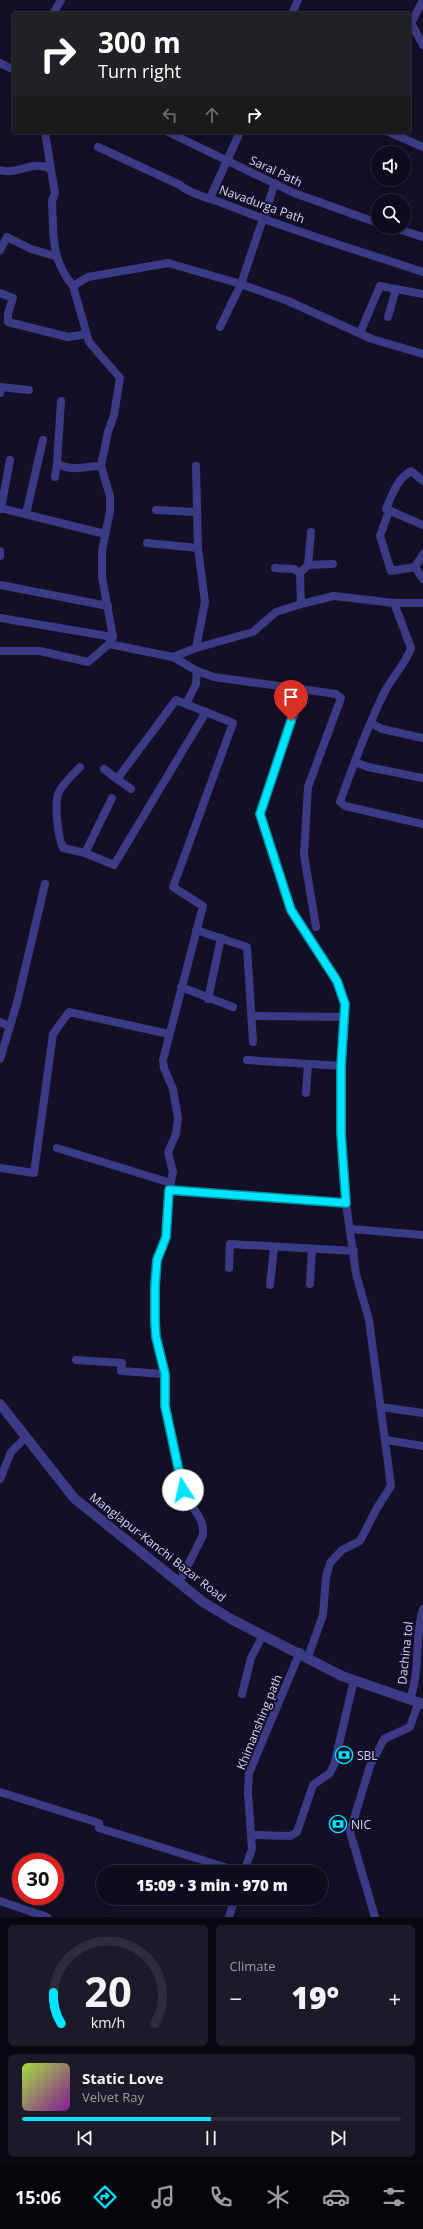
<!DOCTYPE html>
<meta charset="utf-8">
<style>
body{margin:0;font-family:"Open Sans",sans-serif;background:#1c1929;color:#f1f3f6;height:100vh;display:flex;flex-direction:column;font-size:15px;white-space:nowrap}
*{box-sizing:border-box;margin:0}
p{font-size:13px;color:#9b9ba3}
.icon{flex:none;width:22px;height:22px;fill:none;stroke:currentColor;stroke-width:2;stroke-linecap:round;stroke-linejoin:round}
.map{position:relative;height:1917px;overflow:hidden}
.drawer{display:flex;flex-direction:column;gap:8px;padding:8px;background:#08060f;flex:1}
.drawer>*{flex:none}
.hud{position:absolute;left:12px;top:12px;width:399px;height:122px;border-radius:4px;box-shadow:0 2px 10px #0003,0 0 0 1px #2e2b3b;background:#202124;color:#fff;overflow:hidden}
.controls{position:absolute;left:371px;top:146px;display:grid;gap:8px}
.controls a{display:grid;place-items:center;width:40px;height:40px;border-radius:50%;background:#0e0b1c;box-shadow:0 2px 10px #0003,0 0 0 1px #2e2b3b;font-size:20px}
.speed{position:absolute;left:12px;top:1853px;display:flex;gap:8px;font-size:20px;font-weight:700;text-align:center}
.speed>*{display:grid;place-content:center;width:52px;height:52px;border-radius:50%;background:#0e0b1c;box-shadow:0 2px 10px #0003,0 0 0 1px #2e2b3b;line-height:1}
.speed .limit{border:6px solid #d22;background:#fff;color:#111}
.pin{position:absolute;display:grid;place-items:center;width:34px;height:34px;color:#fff;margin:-41px -17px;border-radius:50% 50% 50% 0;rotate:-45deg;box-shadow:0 0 4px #0007}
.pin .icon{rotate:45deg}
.me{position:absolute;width:44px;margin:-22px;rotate:350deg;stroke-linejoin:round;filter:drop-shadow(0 0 3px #0008)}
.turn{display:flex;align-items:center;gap:14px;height:84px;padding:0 20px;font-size:18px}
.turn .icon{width:52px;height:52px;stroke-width:2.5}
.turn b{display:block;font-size:28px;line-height:34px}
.lanes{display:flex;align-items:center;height:38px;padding:0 20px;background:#0003;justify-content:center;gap:20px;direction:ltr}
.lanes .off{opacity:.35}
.big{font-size:30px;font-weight:800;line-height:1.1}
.drawer .card{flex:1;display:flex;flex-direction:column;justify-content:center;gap:6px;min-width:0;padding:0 14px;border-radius:6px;background:#1c1929}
.drawer .dial{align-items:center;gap:0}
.dial svg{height:104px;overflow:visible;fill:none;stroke:#2e2b3b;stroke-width:7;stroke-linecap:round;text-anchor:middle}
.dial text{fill:#f1f3f6;stroke:none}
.song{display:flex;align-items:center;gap:12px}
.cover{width:48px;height:48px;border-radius:6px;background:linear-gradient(135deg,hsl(80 70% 55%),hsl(290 70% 35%))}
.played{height:4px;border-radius:2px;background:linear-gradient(90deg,#00e5ff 50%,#2e2b3b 50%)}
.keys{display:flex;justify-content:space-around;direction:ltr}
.heat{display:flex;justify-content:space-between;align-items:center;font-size:22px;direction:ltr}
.drawer .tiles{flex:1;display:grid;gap:8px;grid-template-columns:1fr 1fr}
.card:last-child{grid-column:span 2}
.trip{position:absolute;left:96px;top:1865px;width:232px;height:40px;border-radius:20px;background:#0e0b1c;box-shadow:0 2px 10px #0003,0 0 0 1px #2e2b3b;font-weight:800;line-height:40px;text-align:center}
.tab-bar{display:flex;height:64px;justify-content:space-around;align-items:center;background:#06040b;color:#9b9ba3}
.tab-bar .icon{width:28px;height:28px}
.tab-bar .active{color:#00e5ff}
.tab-bar b{font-size:18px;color:#f1f3f6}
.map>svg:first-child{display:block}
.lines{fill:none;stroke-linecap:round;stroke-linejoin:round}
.minor{stroke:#3d3a85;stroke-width:8}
.tertiary{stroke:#3d3a85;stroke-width:10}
.route-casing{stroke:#0095a6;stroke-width:10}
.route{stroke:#00e5ff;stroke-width:7}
.labels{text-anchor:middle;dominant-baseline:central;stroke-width:4;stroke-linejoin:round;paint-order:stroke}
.street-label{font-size:12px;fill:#d9d4ff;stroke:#130f26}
.poi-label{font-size:12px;fill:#d9d4ff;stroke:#130f26;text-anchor:start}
</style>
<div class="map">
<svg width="423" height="1917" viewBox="0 0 423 1917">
<rect width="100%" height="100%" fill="#130f26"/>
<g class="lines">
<!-- minor -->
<g class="minor">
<polyline points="422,2 411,23 423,45"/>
<polyline points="53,14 61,0"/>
<polyline points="292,14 298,0"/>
<polyline points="0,63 14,70"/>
<polyline points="45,132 51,170"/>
<polyline points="168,132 294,193 378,223"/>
<polyline points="389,132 423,147"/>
<path d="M98 147 180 185C192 195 210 198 225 204 289 230 357 250 423 272"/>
<path d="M0 170C17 176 34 158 51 170L55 193 52 201C54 235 50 258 73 286L88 277 168 263 241 284 288 301 372 339 423 354"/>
<polyline points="210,198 240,132"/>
<polyline points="392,227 423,237"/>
<polyline points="0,250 7,237 31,249 55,256"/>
<polyline points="73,286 89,342 120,378 114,415 108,432 101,466 110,496 110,511 102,551 102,577 113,637 109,644"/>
<polyline points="0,293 13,298 8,313 8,322 68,337 87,334"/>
<polyline points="388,317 396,289"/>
<polyline points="220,327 241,284 275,183"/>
<polyline points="360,333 380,286 423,294"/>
<polyline points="0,393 1,387 29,390"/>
<polyline points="57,464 61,401"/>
<path d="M55 477 57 464C75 472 83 466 101 466"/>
<path d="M423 481 411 471C397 479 392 495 386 509L423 525"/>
<polyline points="0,508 105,534"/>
<polyline points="1,509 10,460"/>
<polyline points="156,510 196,512"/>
<polyline points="389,511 380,536 391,571 415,567"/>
<polyline points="26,514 43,440"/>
<polyline points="147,543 198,548"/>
<polyline points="0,551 0,556"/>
<polyline points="423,554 415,567 423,579"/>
<polyline points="308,565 333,564"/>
<polyline points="275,568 294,569 300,573"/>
<polyline points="0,585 108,606"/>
<path d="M394 603 411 648C405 665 392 677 384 693 367 728 353 765 340 802L345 806 423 824"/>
<polyline points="301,604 300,573 308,565 311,532"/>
<polyline points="0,618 113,637"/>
<polyline points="196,648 205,602 198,548 196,466"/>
<polyline points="0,651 40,651 88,662 109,644 173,657 197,671 214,677 336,694 341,698 308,787 304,855 316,927"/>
<polyline points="173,657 196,648 253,632 276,612 301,604 334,596 394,603 423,603"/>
<polyline points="303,689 260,814 291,910 337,981 345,1004 341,1067 341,1133 346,1203 356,1274 369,1320 391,1486 377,1508 360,1541 342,1550 330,1563 326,1577 323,1615 308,1657"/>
<polyline points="186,704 196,684 197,671"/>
<polyline points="371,723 382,729 423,738"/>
<polyline points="355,762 368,767 423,778"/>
<path d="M80 767C73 774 65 782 60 790 53 800 58 837 63 848L85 853"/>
<path d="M104 769 117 779 176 700 233 723 173 887 203 906 163 1060 164 1068 173 1089 178 1118 176 1134 168 1152 173 1172 169 1190 166 1237 157 1259 155 1285V1323L156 1337 165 1374V1406L183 1490C189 1507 205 1516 203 1535L179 1583"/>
<polyline points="117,779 131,789"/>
<polyline points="112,798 85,853 114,865 206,712"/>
<polyline points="196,930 247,947 253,1042"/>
<polyline points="181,987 233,1007"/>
<polyline points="208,999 221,938"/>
<polyline points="252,1016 344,1017"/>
<polyline points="0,1022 9,1026"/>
<polyline points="0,1059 17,1003 45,884"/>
<polyline points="247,1060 341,1066"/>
<polyline points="306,1093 308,1064"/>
<polyline points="57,1148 171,1183"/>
<polyline points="0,1168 34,1173 53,1034 69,1012 169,1034"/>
<polyline points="169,1190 346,1203"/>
<polyline points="351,1229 423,1235"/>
<polyline points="229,1268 230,1244 354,1251"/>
<polyline points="310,1284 312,1249"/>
<polyline points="270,1285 274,1247"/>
<polyline points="76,1360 122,1363 121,1371 165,1374"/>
<polyline points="381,1407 423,1413"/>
<polyline points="386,1440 423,1446"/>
<polyline points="0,1479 11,1452 26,1437"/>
<polyline points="242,1694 251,1658 263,1635"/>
<path d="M410 1699C421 1669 414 1639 423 1609"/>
<polyline points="0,1792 99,1823 99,1828 241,1872"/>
<polyline points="252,1835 290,1836 297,1832 313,1785 330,1773 334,1765 354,1680"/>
<polyline points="244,1872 252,1849 248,1792 249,1773 300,1652"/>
<polyline points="0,1901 47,1917"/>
<polyline points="229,1917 235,1898"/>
<polyline points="375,1917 350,1832 370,1766 384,1739 410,1727 419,1701"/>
</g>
<!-- tertiary -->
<polyline class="tertiary" points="0,1404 74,1498 203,1602 231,1619 342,1676 423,1704"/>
</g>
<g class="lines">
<defs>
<polyline id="route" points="183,1490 165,1406 165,1374 156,1337 155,1323 155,1285 157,1260 166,1237 169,1190 346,1203 341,1133 341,1067 345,1004 337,981 291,910 260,814 291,721"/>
</defs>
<!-- route casing -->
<use href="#route" class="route-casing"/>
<!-- route -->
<use href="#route" class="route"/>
</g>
<!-- icons -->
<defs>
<symbol id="bank-ring" viewBox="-11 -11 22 22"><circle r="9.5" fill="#130f26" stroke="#00e5ff" stroke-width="1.5"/><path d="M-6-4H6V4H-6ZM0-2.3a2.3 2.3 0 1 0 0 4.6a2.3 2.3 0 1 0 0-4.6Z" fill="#00e5ff"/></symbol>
</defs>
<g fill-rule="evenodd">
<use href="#bank-ring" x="334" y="1745" width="20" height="20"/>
<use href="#bank-ring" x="328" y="1814" width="20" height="20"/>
</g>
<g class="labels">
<!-- street labels -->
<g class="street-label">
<text transform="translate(276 171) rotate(25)">Saral Path</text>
<text transform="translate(262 204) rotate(20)">Navadurga Path</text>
<text transform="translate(158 1547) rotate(38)">Manglapur-Kanchi Bazar Road</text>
<text transform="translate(405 1653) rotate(-84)">Dachina tol</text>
<text transform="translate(259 1722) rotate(-68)">Khimanshing path</text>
</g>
<!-- poi labels -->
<g class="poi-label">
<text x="357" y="1755">SBL</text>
<text x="351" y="1824">NIC</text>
</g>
</g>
</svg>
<div class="controls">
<a><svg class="icon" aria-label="sound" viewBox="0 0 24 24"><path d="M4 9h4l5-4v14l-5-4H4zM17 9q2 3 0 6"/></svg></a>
<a><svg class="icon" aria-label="search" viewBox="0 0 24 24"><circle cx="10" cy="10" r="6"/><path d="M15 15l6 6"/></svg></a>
</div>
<div class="speed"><div class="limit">30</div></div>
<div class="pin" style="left:291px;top:721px;background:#d93025"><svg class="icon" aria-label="arrive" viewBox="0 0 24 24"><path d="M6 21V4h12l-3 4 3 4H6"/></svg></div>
<svg class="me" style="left:183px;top:1490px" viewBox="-20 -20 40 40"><circle r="19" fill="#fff"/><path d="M0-13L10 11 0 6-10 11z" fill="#00e5ff"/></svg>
<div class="trip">15:09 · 3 min · 970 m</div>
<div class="hud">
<div class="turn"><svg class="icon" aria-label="right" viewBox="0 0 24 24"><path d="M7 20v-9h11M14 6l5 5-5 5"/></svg><div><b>300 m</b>Turn right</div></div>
<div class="lanes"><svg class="icon off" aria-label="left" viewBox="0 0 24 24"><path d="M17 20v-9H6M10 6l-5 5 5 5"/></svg><svg class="icon off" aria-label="ahead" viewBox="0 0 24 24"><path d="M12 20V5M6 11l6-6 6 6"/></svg><svg class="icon" aria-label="right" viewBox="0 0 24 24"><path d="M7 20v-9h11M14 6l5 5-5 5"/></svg></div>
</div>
</div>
<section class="drawer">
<div class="tiles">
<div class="card dial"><svg viewBox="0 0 100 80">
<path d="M14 69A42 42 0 1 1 86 69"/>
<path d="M14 69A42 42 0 0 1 8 45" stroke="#00e5ff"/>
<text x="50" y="56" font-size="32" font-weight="700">20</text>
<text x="50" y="72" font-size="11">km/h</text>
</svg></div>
<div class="card"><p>Climate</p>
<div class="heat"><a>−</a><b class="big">19°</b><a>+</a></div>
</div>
<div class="card">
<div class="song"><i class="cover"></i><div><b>Static Love</b><p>Velvet Ray</p></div></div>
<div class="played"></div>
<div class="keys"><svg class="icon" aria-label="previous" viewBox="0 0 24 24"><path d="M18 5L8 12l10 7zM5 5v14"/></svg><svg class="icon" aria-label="pause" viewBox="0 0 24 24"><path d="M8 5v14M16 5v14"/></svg><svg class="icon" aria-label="next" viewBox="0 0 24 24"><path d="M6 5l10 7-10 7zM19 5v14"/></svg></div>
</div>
</div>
</section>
<nav class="tab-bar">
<b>15:06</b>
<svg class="icon active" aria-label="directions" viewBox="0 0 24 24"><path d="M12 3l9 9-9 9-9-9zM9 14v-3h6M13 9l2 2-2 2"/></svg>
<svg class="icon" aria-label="music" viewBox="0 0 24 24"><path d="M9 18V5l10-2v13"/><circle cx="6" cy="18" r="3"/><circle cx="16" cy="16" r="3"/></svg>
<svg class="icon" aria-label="phone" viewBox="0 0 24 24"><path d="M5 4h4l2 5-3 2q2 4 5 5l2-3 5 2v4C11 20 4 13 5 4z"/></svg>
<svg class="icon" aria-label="climate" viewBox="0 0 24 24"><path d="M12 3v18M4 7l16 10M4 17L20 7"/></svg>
<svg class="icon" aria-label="car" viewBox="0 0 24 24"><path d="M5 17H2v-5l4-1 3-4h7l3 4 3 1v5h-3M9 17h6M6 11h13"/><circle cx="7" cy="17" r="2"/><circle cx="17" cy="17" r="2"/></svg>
<svg class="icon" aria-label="filters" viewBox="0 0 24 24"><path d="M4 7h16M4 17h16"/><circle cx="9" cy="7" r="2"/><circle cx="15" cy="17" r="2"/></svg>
</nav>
